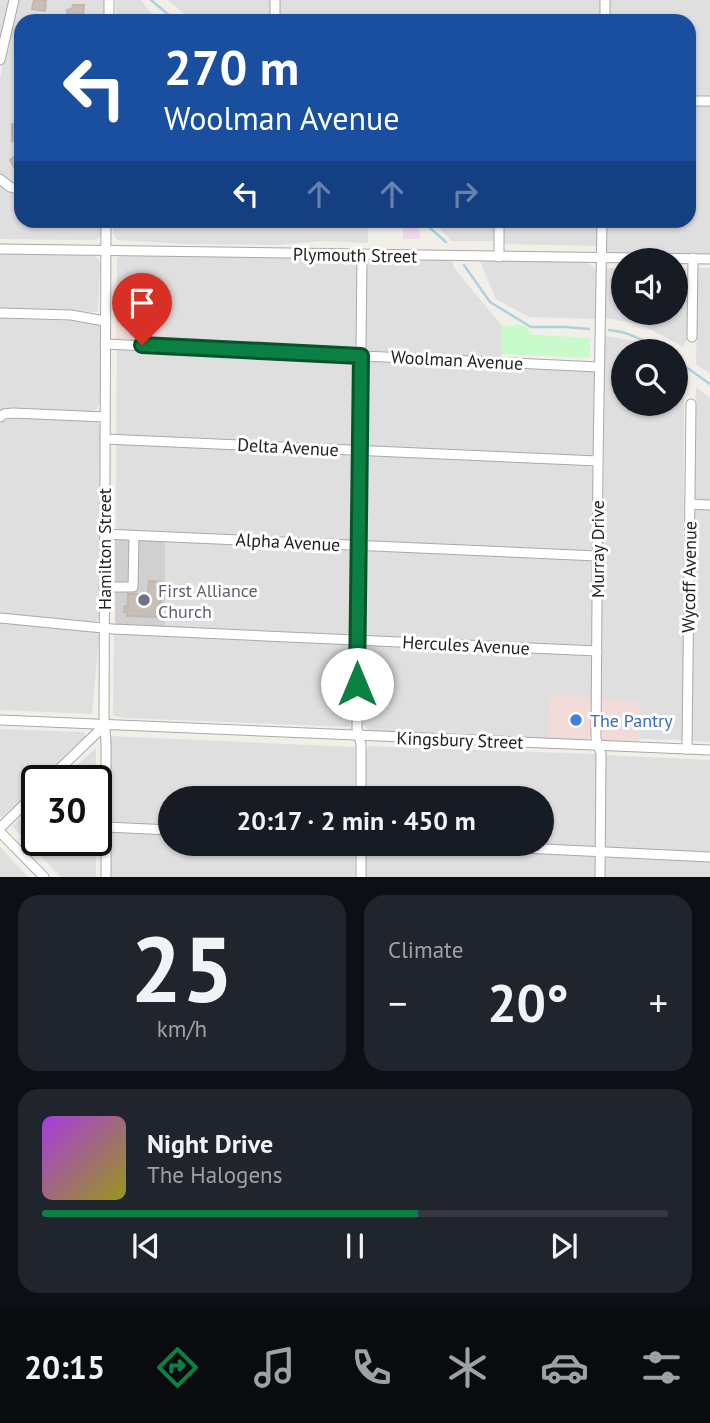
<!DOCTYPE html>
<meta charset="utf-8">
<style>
body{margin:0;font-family:"PT Sans",sans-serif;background:#20242c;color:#f1f3f6;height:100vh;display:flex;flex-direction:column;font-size:26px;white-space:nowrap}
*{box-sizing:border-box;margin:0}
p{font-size:23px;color:#9ea1a6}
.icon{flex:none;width:38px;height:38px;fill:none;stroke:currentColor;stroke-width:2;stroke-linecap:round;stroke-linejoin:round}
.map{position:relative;height:877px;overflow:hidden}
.sheet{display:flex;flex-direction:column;gap:18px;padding:18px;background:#0d0f14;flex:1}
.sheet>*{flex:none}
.guide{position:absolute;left:14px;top:14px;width:682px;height:214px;border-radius:21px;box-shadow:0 2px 5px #0004;background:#1a4fa0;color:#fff;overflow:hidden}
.controls{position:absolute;left:611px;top:248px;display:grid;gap:14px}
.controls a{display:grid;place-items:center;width:77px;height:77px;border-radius:50%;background:#171b24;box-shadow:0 2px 5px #0004;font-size:35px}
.speed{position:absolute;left:21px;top:765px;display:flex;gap:14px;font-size:35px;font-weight:700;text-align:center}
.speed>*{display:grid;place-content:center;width:91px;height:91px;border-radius:50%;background:#171b24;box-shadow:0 2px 5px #0004;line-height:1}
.speed .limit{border:4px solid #111;border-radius:10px;background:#fff;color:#111}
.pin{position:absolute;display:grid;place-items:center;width:60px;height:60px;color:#fff;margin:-72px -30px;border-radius:50% 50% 50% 0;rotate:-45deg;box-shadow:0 0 7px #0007}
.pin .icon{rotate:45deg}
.me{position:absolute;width:77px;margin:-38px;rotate:0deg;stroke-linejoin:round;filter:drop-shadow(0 0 5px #0008)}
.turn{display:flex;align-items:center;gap:24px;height:147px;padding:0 35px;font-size:32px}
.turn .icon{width:91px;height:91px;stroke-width:2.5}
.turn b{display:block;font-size:49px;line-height:60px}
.lanes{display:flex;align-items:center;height:66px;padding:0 35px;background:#0003;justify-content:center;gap:35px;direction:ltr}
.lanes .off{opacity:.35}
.big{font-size:52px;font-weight:600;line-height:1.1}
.sheet .card{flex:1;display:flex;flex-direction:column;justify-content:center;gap:10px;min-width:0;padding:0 24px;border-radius:21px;background:#20242c}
.sheet .dial{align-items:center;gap:0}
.dial b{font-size:91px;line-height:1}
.song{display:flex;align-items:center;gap:21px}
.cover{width:84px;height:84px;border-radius:10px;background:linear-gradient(135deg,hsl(280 70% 55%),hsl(60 70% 35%))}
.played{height:7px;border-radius:4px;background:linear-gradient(90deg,#0b8043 60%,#363941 60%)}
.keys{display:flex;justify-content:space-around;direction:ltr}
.heat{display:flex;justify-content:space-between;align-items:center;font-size:38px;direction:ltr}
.sheet .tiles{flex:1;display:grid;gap:18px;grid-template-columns:1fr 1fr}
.card:last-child{grid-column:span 2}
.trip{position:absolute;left:158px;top:786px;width:396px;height:70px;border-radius:35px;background:#171b24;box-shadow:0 2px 5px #0004;font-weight:600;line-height:70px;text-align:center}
.tab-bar{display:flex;height:112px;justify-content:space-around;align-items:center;background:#090b0e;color:#9ea1a6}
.tab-bar .icon{width:49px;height:49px}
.tab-bar .active{color:#0b8043}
.tab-bar b{font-size:32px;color:#f1f3f6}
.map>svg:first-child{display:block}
.residential{fill:#e0dfdf}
.commercial{fill:#f2dad9}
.industrial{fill:#ebdbe8}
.religious{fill:#d0d0d0}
.park{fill:#c8facc}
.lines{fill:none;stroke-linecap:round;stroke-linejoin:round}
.stream{stroke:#aad3df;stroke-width:2.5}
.building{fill:#c7bfb8;stroke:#c4b6ab;stroke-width:2}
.minor-casing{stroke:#a9a9a9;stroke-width:11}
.minor{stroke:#fff;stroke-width:9}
.route-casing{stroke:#07532c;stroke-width:18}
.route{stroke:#0b8043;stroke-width:12}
.worship-dot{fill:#6b7280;stroke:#fff;stroke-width:2.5}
.shop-dot{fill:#3f7fe0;stroke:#fff;stroke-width:2.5}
.labels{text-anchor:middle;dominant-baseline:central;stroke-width:6;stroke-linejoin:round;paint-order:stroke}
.street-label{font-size:18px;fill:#222;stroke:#fff}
.worship-label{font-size:18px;fill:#5b616d;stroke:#fff;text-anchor:start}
.shop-label{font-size:18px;fill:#366cbe;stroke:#fff;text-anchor:start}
</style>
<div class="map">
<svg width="710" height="877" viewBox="0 0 710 877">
<rect width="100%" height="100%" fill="#f2efe9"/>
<!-- residential -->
<g class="residential">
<polygon points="0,0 9,0 0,43"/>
<polygon points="18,0 105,0 105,21 21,21 21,186 11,183 0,173 0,78"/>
<polygon points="116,0 141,0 157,21 116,21"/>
<polygon points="168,0 270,0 270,21 192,21"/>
<polygon points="279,0 601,0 600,21 279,21"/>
<polygon points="609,0 710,0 710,96 690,96 690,21 609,21"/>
<polygon points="690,104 710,104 710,254 612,254 608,252 605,248 606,221 690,220"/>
<polygon points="0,186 14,193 21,194 21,220 102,221 102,236 95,240 0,239"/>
<polygon points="113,221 368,221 368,243 323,241 275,245 184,244 118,240 113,234"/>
<polygon points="433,221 494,221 494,241 451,241"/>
<polygon points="503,221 598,221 597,246 503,244"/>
<polygon points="0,253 91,255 98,258 100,264 98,312 0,309"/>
<polygon points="123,255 347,258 353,259 356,263 357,269 356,343 352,349 344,351 164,344 165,296 117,294 117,258"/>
<polygon points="374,258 452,260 454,268 502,326 501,358 371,352 365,349 365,266 368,261"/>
<polygon points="479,259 584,261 591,265 596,271 595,319 529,317 496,299"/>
<polygon points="605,268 623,268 623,313 676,313 676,268 686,268 689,335 683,347 642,325 606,318"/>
<polygon points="698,268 710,268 710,374 696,364"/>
<polygon points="0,318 95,322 100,326 102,331 100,404 95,410 89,412 11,409 0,411"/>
<polygon points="605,336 640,342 652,352 623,352 623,404 676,404 676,371 684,378 683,740 639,739 640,702 601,700"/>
<polygon points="117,349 345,358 353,363 356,369 355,436 352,444 346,446 116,436"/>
<polygon points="375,360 592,371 595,374 594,452 592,456 588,457 371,447 365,443 363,435 364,370 368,363"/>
<polygon points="696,387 710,398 710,500 697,500 693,497"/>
<polygon points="15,417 92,420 99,423 101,428 99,618 96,622 92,624 0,615 0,422"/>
<polygon points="116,443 341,454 352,457 355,462 354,533 350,539 343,541 116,531"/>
<polygon points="382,454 587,464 591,466 593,471 594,547 591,551 373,543 367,541 364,537 363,533 363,465 370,456"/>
<polygon points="701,507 710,507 710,742 692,741 691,737 694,514 696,510"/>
<polygon points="165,541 343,549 350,552 354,559 353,627 350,632 344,635 165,628"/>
<polygon points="377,550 588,559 593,563 591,645 588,648 371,637 365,633 362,629 363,560 364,555 368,551"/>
<polygon points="0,622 94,630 97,633 99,638 92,714 0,710"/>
<polygon points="114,633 349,644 352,647 354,652 353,722 349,727 123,718 113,715"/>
<polygon points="371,644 588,654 593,658 592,697 551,696 549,739 370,731 363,725 361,716 362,651 364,645"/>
<polygon points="0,729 84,732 87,738 41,780 37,780 37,785 2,817 0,817"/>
<polygon points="110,736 355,747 355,798 170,798 170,827 116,824 111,822 110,818"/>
<polygon points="368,746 596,754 597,843 592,848 521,844 541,844 541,798 366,798 366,751"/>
<polygon points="96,748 96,780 61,780"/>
<polygon points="605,755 710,760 710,854 607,849 604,844"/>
<polygon points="37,803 37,840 96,840 96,877 61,877 12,826"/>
<polygon points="113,831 170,834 170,844 347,844 352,846 355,852 355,877 110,877 110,834"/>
<polygon points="377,844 591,855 597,860 597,877 365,877 366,851 368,847"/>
<polygon points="0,847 28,877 0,877"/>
<polygon points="609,856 710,860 710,877 604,877 604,861 606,857"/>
</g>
<!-- commercial -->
<g class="commercial">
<polygon points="117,294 165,296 164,344 120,341 116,339"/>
<polygon points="551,696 592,697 591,735 586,741 549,739"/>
<polygon points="601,700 640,701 639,742 603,741"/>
</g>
<!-- industrial -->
<polygon class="industrial" points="403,221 410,221 420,231 420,239 403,239"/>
<!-- religious -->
<polygon class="religious" points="115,538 165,541 165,628 115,625"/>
<!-- park -->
<polygon class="park" points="523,325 535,335 590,338 590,358 501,354 502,326"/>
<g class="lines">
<!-- stream -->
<g class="stream">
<polyline points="151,0 176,21"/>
<polyline points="421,220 446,242"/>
<polyline points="464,265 490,302 531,327 566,327 589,329"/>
<path d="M609 330C630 332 645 341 662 352"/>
<polyline points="676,360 710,384"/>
</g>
</g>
<!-- building -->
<g class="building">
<polygon points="34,0 46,0 45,11 32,9"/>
<polygon points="73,5 84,5 83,15 68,16 67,10 72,9"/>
<polygon points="12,124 21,125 21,136 18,136 12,141"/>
<polygon points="21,152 21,172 14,167 10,160"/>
<polygon points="149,581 161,582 160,617 127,616 127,612 124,612 125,606 128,606 128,594 148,594"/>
</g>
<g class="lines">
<defs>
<g id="minor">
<polyline points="275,0 275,21"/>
<polyline points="109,21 109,0"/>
<polyline points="605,21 605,0"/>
<polyline points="0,60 14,0"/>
<polyline points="690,101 710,101"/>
<polyline points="0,179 10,187 21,190"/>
<polyline points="106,220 104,715 106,742 106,877"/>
<polyline points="0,249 710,259"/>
<polyline points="499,257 499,220"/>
<polyline points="0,313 71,315 105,321"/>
<polyline points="692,337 693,258"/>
<polyline points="105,344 599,367"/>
<polyline points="0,417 4,414 13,413 105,417"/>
<polyline points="105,439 598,461"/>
<polyline points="690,504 710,505"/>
<polyline points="104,534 597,556"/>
<polyline points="104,587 133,587 134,536"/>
<polyline points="0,618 113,629 597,651"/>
<polyline points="0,720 710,750"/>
<polyline points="687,749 691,404"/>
<polyline points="48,780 105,725"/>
<polyline points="361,798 361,744 357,728 362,255"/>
<polyline points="106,827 170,830"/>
<polyline points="0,828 37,792"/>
<polyline points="0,832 44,877"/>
<polyline points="439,844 710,857"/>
<polyline points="361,877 361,844"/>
<polyline points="600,877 601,754 596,738 598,461 602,220"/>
</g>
</defs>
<!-- minor casing -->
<use href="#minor" class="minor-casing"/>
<!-- minor -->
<use href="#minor" class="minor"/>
</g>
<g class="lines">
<defs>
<polyline id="route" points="142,345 361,356 357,684"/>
</defs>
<!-- route casing -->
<use href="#route" class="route-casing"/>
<!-- route -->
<use href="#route" class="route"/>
</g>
<!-- markers -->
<circle class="worship-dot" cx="144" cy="600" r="7"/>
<circle class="shop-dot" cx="576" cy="720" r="7"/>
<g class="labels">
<!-- street labels -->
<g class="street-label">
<text transform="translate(355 255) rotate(1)">Plymouth Street</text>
<text transform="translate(457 360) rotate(3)">Woolman Avenue</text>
<text transform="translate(288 447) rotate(3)">Delta Avenue</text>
<text transform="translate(288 542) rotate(3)">Alpha Avenue</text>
<text transform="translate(104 549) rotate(-90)">Hamilton Street</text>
<text transform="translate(597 549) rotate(-90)">Murray Drive</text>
<text transform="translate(689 577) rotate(-89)">Wycoff Avenue</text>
<text transform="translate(466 645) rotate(3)">Hercules Avenue</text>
<text transform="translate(460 740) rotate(2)">Kingsbury Street</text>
</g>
<!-- worship labels -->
<g class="worship-label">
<text x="158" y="590">First Alliance<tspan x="158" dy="21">Church</tspan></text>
</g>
<!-- shop labels -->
<g class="shop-label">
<text x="590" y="720">The Pantry</text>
</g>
</g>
</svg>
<div class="controls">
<a><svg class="icon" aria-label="sound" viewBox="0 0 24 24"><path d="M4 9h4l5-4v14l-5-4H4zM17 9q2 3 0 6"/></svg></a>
<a><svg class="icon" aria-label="search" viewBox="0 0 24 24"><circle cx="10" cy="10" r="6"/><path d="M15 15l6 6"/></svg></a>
</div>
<div class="speed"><div class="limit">30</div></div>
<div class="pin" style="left:142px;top:345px;background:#d93025"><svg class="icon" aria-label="arrive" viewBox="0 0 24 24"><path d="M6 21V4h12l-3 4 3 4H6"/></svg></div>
<svg class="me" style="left:357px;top:684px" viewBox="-20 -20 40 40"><circle r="19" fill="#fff"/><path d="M0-13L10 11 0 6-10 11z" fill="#0b8043"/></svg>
<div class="trip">20:17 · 2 min · 450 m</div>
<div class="guide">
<div class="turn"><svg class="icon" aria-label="left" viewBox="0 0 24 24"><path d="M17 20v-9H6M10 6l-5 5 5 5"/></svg><div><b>270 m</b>Woolman Avenue</div></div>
<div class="lanes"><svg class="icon" aria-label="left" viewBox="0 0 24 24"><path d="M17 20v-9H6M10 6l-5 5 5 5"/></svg><svg class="icon off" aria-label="ahead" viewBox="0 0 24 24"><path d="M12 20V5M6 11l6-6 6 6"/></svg><svg class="icon off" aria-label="ahead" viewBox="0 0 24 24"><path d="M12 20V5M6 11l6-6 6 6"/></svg><svg class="icon off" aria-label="right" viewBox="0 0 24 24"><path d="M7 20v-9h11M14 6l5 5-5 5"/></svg></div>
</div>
</div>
<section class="sheet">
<div class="tiles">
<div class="card dial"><b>25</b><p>km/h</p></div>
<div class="card"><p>Climate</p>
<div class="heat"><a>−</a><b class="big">20°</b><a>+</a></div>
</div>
<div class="card">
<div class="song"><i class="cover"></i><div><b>Night Drive</b><p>The Halogens</p></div></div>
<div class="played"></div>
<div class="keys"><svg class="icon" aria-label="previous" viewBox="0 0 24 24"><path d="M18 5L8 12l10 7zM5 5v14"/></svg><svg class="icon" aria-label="pause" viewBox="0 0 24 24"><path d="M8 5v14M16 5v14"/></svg><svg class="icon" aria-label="next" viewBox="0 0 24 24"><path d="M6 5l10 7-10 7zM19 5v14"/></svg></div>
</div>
</div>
</section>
<nav class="tab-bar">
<b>20:15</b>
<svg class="icon active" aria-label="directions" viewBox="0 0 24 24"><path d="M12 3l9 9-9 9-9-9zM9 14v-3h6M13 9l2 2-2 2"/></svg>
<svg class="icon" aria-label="music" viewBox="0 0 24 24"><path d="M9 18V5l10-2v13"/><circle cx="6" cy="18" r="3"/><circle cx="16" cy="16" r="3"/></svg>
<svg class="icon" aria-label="phone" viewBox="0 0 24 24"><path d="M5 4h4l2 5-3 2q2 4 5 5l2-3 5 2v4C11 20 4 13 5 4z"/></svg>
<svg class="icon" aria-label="climate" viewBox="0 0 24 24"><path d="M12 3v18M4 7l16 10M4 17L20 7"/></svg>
<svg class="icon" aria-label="car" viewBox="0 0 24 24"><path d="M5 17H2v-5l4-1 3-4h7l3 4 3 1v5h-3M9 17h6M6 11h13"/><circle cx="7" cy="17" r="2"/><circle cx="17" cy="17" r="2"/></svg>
<svg class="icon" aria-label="filters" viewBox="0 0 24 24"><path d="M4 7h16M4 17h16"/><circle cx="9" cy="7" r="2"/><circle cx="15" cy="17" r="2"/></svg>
</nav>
